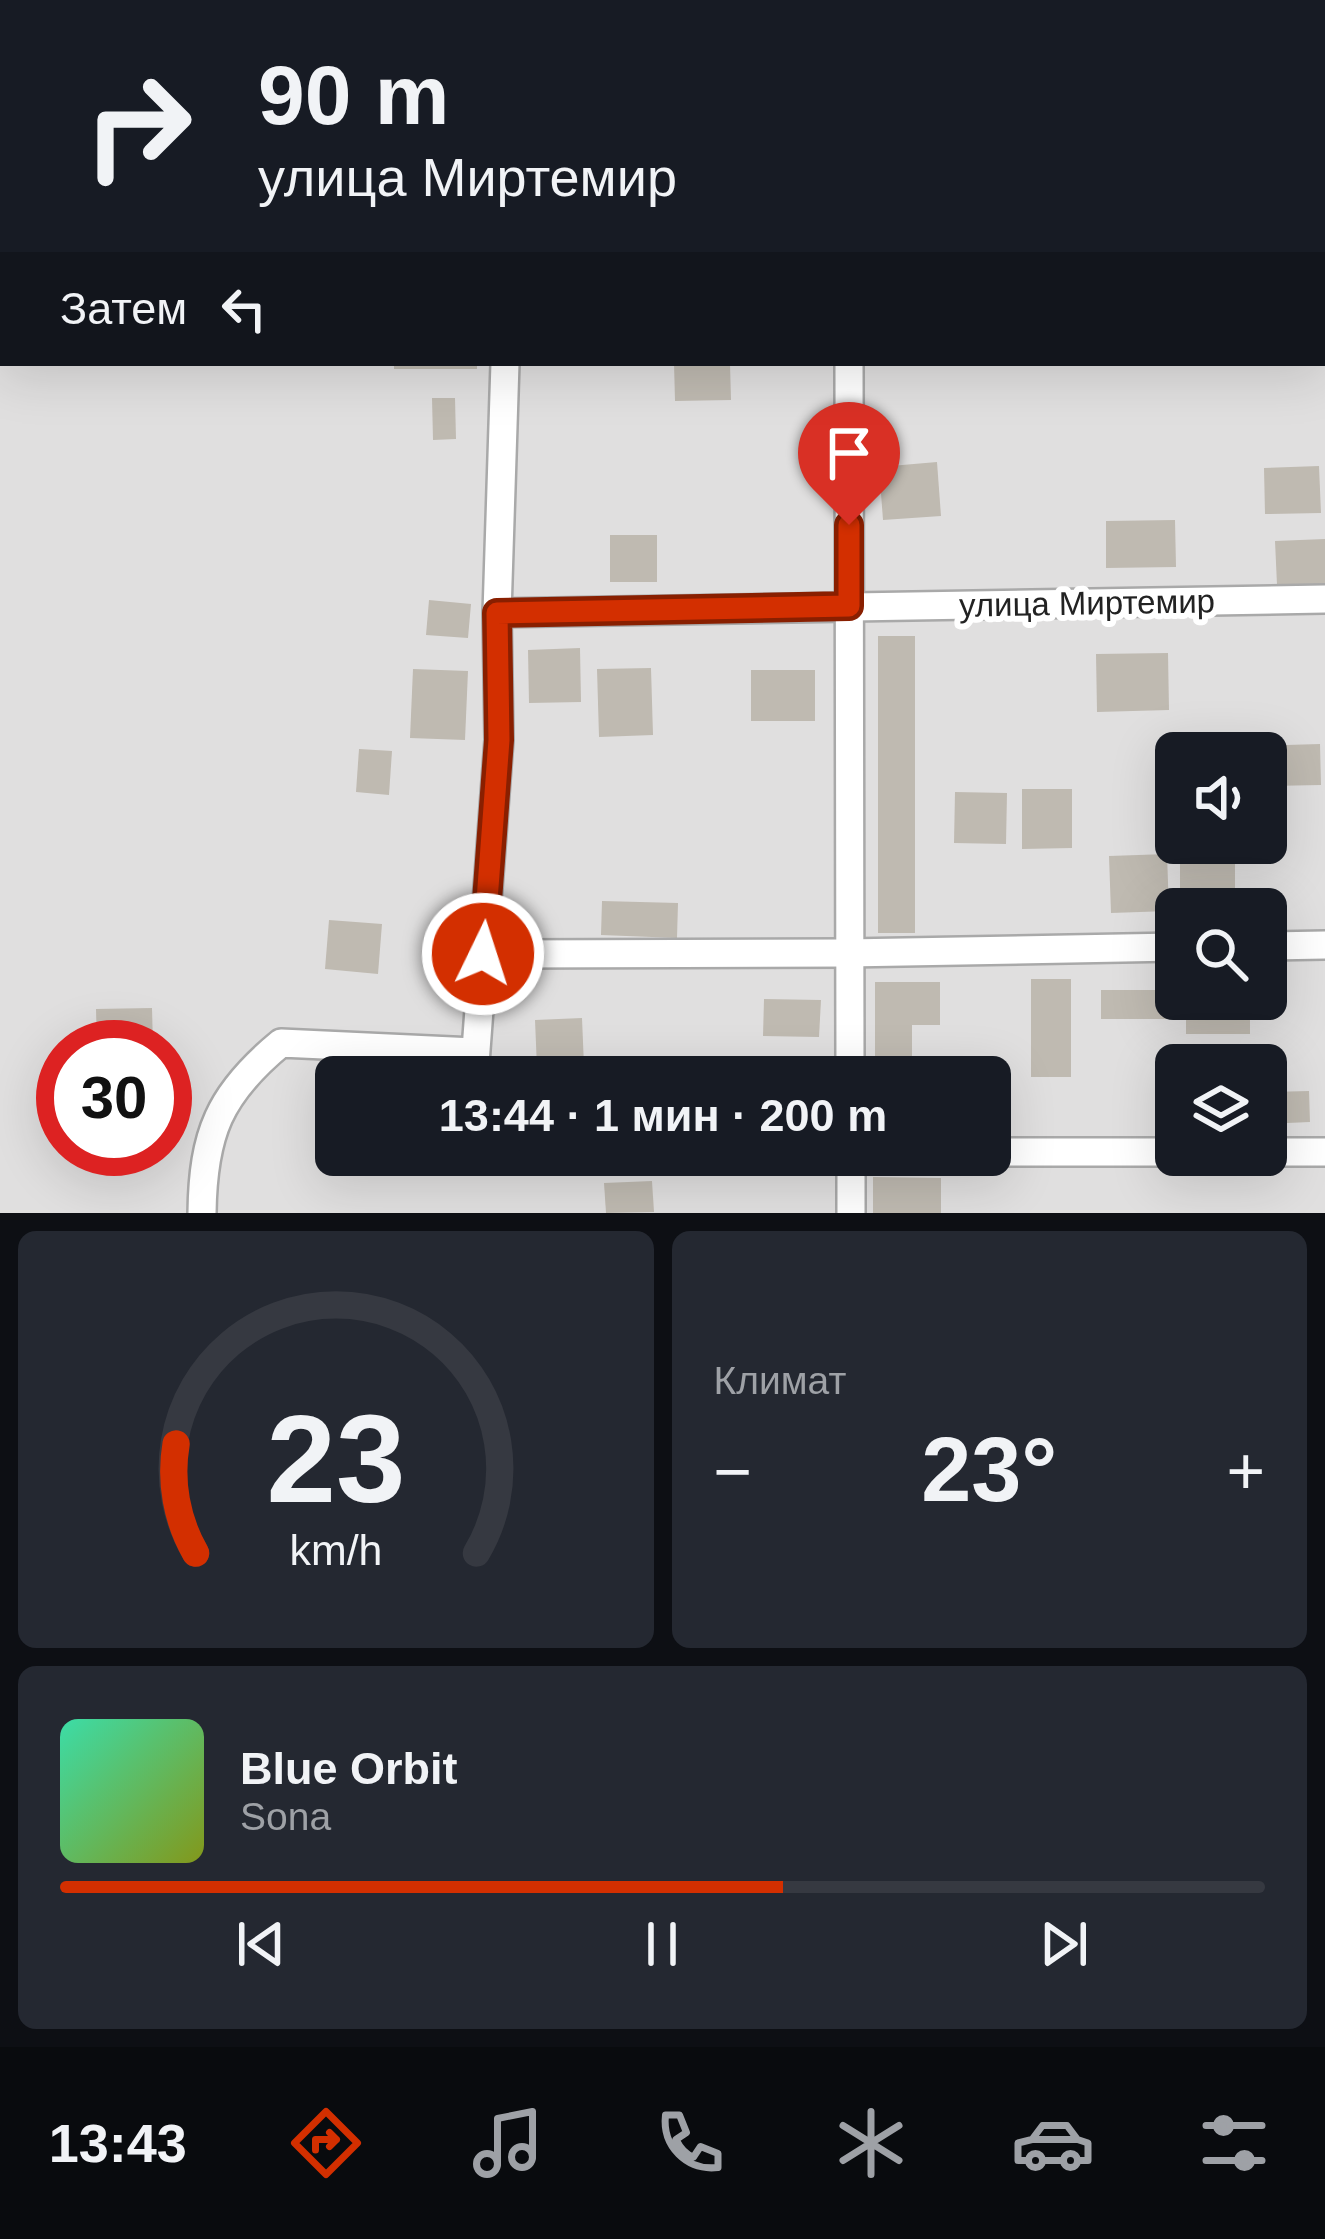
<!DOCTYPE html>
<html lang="ru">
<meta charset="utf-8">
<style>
body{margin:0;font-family:Arial,sans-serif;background:#242831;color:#f1f3f6;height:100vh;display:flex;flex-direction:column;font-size:45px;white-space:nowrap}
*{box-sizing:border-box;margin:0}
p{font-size:39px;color:#9ea1a6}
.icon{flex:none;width:66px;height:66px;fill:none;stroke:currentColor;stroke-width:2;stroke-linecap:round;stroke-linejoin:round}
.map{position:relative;height:1213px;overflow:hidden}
.side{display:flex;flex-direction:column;gap:18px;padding:18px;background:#0d0f14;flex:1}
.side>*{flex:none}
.hud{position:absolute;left:0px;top:0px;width:1326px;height:366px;box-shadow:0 12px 48px #0002;background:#171b24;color:#f1f3f6;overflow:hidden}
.controls{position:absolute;left:1155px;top:732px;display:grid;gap:24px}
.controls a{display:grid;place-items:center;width:132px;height:132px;border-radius:18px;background:#171b24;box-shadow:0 12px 48px #0002;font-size:60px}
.speed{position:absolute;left:36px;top:1020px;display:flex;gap:24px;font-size:60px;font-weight:700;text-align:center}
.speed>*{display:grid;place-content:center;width:156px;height:156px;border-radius:50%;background:#171b24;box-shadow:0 12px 48px #0002;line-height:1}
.speed .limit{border:18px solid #d22;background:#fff;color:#111}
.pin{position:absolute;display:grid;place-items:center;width:102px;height:102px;color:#fff;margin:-123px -51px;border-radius:50% 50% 50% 0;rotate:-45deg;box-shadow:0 0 12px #0007}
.pin .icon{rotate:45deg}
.me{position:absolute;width:132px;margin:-66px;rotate:4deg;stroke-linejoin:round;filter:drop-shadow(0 0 9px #0008)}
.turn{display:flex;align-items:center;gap:42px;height:252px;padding:0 60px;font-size:54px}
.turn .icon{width:156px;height:156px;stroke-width:2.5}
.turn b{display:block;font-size:84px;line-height:102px}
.then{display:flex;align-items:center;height:114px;padding:0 60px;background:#0003;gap:24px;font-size:45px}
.big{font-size:90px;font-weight:800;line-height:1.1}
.side .widget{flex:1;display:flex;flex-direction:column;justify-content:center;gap:18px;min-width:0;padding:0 42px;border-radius:18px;background:#242831}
.side .dial{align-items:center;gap:0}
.dial svg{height:312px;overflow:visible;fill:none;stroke:#363941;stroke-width:7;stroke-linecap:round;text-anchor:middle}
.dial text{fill:#f1f3f6;stroke:none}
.song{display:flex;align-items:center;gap:36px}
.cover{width:144px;height:144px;border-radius:18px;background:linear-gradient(135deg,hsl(160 70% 55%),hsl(70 70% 35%))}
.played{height:12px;border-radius:6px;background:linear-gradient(90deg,#d32f00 60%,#363941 60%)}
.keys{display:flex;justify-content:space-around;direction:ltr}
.heat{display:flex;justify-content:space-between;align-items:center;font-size:66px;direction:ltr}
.side .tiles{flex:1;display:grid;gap:18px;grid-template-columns:1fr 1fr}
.widget:last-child{grid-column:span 2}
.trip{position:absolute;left:315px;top:1056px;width:696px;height:120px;border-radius:18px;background:#171b24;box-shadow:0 12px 48px #0002;font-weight:800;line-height:120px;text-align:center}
.tabs{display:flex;height:192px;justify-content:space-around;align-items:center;background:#090b0e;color:#9ea1a6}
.tabs .icon{width:84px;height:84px}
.tabs .active{color:#d32f00}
.tabs b{font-size:54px;color:#f1f3f6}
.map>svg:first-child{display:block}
.residential{fill:#e0dfdf;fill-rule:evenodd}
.building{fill:#bfbab1}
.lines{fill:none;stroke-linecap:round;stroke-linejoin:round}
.lane-casing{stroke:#a9a9a9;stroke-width:18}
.street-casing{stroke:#a9a9a9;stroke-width:32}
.lane{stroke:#fff;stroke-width:14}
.street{stroke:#fff;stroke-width:27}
.route-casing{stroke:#891f00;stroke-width:30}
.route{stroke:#d32f00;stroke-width:21}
.labels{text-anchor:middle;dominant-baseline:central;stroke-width:12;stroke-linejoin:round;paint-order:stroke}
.street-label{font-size:33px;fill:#222;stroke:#fff}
</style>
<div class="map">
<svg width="1325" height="1213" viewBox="0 0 1325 1213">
<rect width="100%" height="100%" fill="#f2f1e8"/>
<!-- residential -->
<path class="residential" d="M0 0H1325V1213H0ZM3 3H1323V363H3ZM1176 753H1266V843H1176ZM1176 909H1266V999H1176ZM63 1047H165V1149H63ZM1176 1065H1266V1155H1176ZM336 1077H990V1155H336Z"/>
<!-- building -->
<g class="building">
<rect x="394" y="363" width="83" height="6"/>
<polygon points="674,363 730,363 731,400 675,401"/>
<polygon points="432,398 455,398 456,439 433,440"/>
<polygon points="937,462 941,516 883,520 879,467"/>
<polygon points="1319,466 1321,513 1265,514 1264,468"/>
<polygon points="1175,520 1176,567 1106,568 1106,521"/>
<rect x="610" y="535" width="47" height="47"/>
<polygon points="1325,539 1325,584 1277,585 1275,541"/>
<polygon points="429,600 471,604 468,638 426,635"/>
<rect x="878" y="636" width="37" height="297"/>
<polygon points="580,648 581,702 529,703 528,650"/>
<polygon points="1168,653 1169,710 1097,712 1096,654"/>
<polygon points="651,668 653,735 599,737 597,669"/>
<polygon points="413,669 468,671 465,740 410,738"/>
<rect x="751" y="670" width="64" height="51"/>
<polygon points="1320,744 1321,785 1266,786 1266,753 1249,753 1249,746"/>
<polygon points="359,749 392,751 389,795 356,792"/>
<polygon points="1022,789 1072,789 1072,848 1022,849"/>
<polygon points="955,792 1007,793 1006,844 954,843"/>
<polygon points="1167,854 1169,911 1111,913 1109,856"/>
<rect x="1180" y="860" width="55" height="49"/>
<polygon points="602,901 678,903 677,938 601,935"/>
<polygon points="329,920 382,924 378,974 325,969"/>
<rect x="1031" y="979" width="40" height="98"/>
<polygon points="875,982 940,982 940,1025 912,1025 912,1077 875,1077"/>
<rect x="1101" y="990" width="68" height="29"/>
<polygon points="764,999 821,1000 819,1037 763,1036"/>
<rect x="1186" y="999" width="64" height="35"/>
<polygon points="152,1008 153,1045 97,1046 96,1009"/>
<polygon points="582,1018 584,1066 537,1068 535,1020"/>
<polygon points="757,1069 757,1077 682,1077 682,1070"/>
<polygon points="1309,1091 1310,1122 1266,1124 1266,1092"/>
<polygon points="873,1177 941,1178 941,1213 873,1213"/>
<polygon points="652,1181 654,1212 606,1213 604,1183"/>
</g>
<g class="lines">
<defs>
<polyline id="lane" points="1323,176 1325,176"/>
<g id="street">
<polyline points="847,0 847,3"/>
<polyline points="517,3 518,0"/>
<polyline points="849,363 850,1077"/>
<polyline points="497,613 1325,599"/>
<polyline points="1266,946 1325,945"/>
<polyline points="483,954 847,953 1176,947"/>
<polyline points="474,1077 499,740 497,613 505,363"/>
<polyline points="990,1152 1176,1152"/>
<polyline points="1266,1152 1325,1152"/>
<path d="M202 1213C203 1134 219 1094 281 1043L474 1052"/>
<polyline points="851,1213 851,1155"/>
</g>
</defs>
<!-- lane casing -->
<use href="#lane" class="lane-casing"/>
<!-- street casing -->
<use href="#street" class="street-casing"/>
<!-- lane -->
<use href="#lane" class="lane"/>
<!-- street -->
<use href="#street" class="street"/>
</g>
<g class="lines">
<defs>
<polyline id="route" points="483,954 499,740 497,613 849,606 849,525"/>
</defs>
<!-- route casing -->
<use href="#route" class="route-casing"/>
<!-- route -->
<use href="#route" class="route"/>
</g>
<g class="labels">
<!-- street labels -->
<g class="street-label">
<text transform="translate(1087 603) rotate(-1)">улица Миртемир</text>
</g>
</g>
</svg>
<div class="controls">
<a><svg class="icon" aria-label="sound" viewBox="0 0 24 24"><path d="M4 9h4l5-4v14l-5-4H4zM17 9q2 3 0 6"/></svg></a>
<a><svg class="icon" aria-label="search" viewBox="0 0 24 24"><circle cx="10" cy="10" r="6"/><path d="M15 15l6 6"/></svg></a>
<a><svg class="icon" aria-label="layers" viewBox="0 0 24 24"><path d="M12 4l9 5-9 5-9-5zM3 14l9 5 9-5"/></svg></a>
</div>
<div class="speed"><div class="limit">30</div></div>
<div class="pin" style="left:849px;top:525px;background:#d93025"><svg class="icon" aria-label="arrive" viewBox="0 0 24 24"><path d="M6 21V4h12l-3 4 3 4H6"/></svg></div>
<svg class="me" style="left:483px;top:954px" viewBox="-20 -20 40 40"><circle r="17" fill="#d32f00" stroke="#fff" stroke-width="3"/><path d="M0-11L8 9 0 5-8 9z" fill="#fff"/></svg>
<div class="trip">13:44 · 1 мин · 200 m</div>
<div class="hud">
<div class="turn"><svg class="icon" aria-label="right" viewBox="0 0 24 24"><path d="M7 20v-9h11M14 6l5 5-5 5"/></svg><div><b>90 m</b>улица Миртемир</div></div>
<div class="then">Затем<svg class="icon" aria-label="left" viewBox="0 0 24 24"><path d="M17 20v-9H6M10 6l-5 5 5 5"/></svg></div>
</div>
</div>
<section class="side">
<div class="tiles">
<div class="widget dial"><svg viewBox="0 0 100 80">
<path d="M14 69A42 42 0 1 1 86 69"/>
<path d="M14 69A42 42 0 0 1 9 41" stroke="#d32f00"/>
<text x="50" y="56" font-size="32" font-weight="700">23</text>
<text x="50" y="72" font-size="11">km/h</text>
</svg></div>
<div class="widget"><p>Климат</p>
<div class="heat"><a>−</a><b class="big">23°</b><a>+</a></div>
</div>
<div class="widget">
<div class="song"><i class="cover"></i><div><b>Blue Orbit</b><p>Sona</p></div></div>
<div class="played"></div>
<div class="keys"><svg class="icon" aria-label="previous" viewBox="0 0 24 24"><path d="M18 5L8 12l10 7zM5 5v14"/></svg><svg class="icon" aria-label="pause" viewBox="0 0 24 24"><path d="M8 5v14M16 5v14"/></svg><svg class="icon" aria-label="next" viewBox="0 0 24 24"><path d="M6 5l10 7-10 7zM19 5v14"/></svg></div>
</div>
</div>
</section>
<nav class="tabs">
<b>13:43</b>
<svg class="icon active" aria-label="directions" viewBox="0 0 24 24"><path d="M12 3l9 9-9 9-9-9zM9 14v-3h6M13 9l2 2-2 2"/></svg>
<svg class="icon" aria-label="music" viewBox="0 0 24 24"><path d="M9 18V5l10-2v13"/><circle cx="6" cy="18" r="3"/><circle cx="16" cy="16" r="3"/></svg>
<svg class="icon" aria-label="phone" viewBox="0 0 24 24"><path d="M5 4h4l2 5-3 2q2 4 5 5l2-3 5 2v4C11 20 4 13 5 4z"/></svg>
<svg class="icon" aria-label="climate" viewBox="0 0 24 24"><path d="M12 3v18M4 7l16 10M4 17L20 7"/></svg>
<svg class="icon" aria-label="car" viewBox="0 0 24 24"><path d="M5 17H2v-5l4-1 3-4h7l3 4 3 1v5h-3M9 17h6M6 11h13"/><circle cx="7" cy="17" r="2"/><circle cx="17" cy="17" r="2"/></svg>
<svg class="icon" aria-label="filters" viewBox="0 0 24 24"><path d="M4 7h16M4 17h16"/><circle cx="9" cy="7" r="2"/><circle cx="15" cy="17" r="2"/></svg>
</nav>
